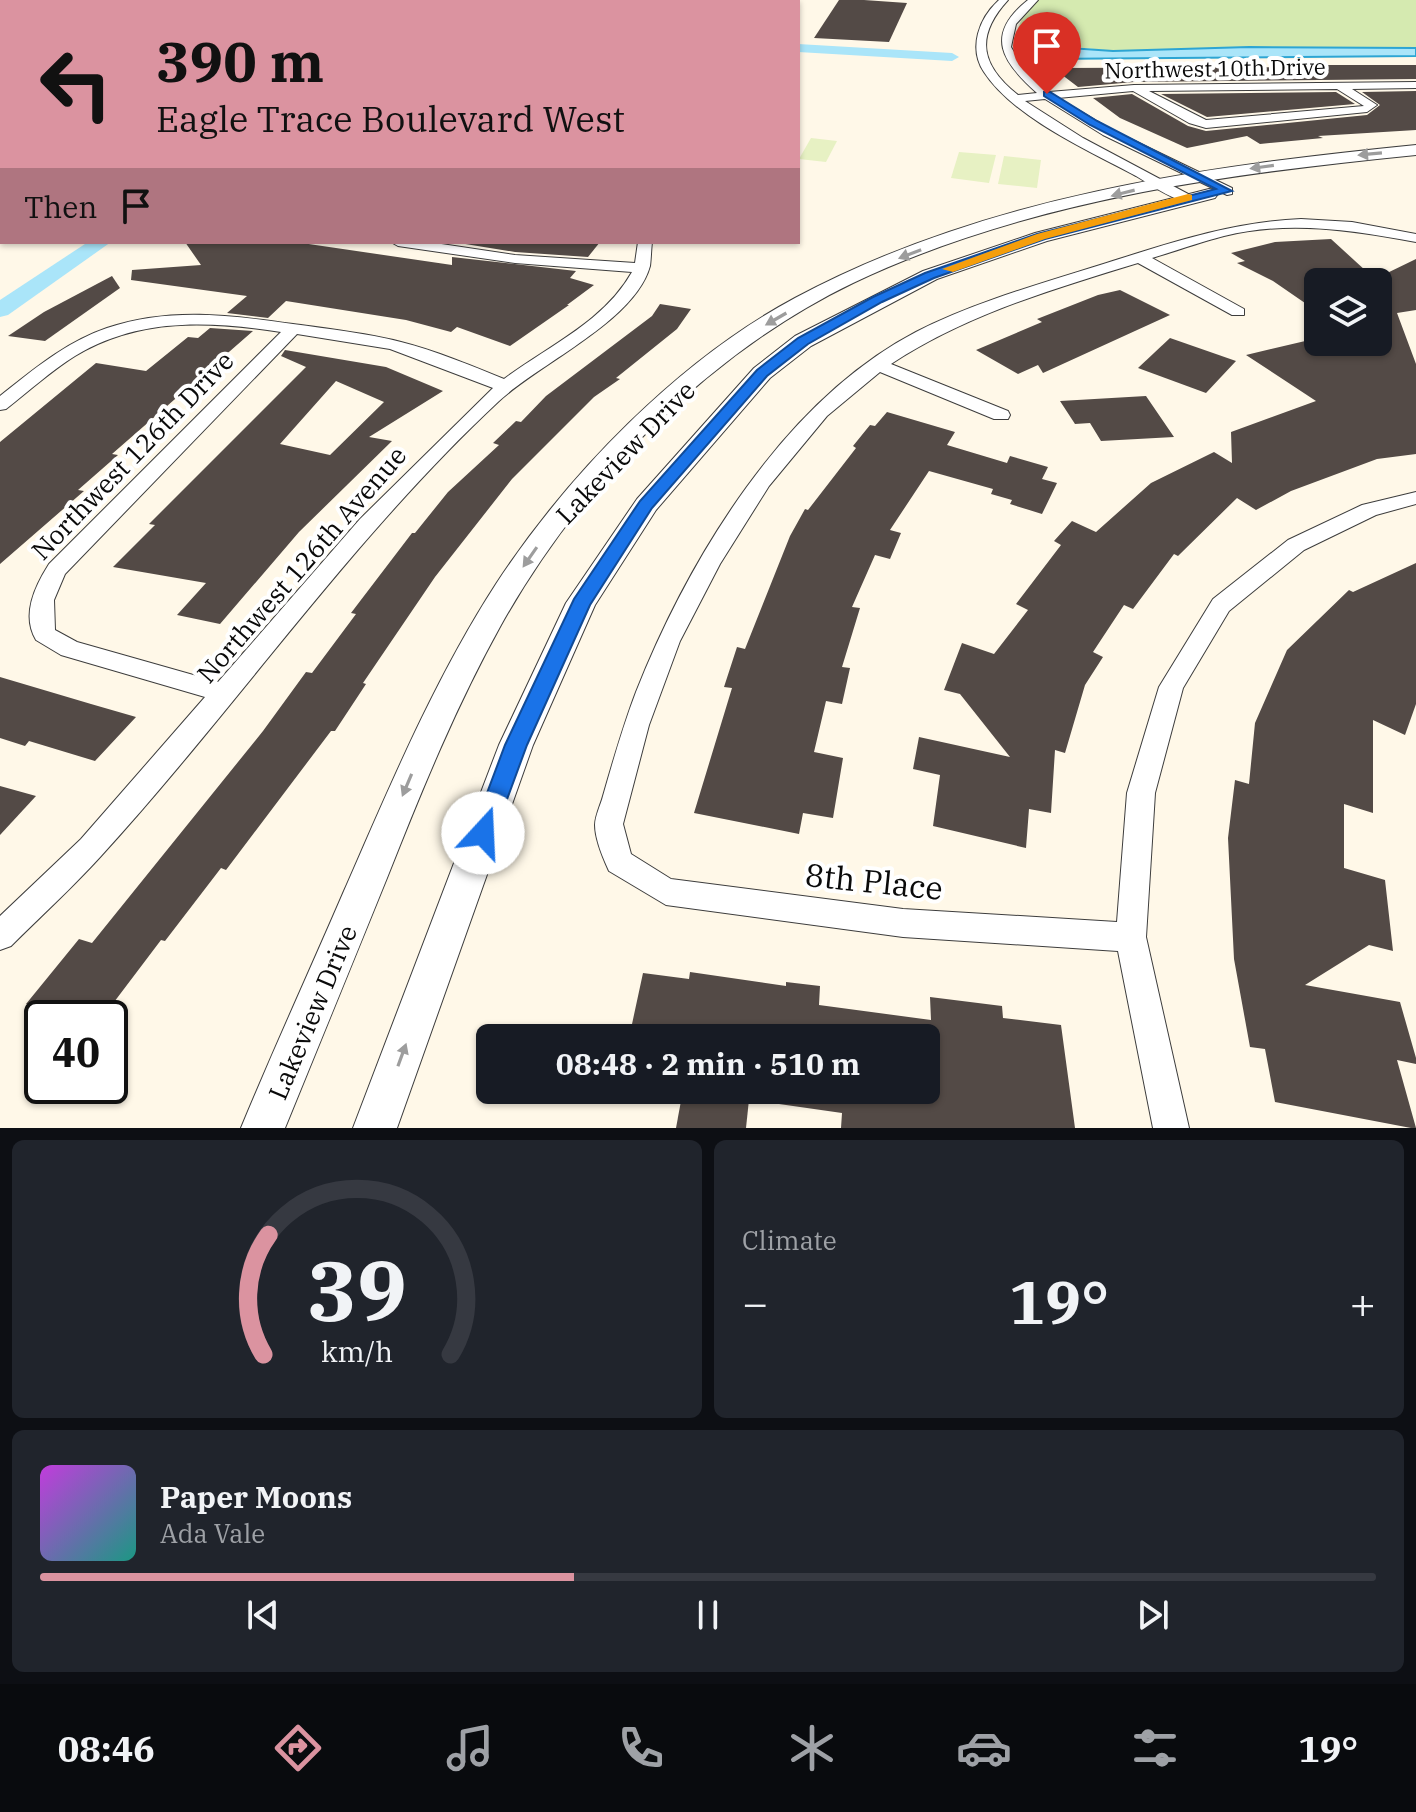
<!DOCTYPE html>
<meta charset="utf-8">
<style>
body{margin:0;font-family:"IBM Plex Serif",serif;background:#20242c;color:#f1f3f6;height:100vh;display:flex;flex-direction:column;font-size:30px;white-space:nowrap}
*{box-sizing:border-box;margin:0}
p{font-size:26px;color:#9ea1a6}
.icon{flex:none;width:44px;height:44px;fill:none;stroke:currentColor;stroke-width:2;stroke-linecap:round;stroke-linejoin:round}
.map{position:relative;height:1128px;overflow:hidden}
.sheet{display:flex;flex-direction:column;gap:12px;padding:12px;background:#0d0f14;flex:1}
.sheet>*{flex:none}
.hud{position:absolute;left:0px;top:0px;width:800px;height:244px;box-shadow:0 2px 6px #0004;background:#db93a0;color:#111;overflow:hidden}
.fabs{position:absolute;left:1304px;top:268px;display:grid;gap:16px}
.fabs a{display:grid;place-items:center;width:88px;height:88px;border-radius:12px;background:#171b24;box-shadow:0 2px 6px #0004;font-size:40px}
.speed{position:absolute;left:24px;top:1000px;display:flex;gap:16px;font-size:40px;font-weight:700;text-align:center}
.speed>*{display:grid;place-content:center;width:104px;height:104px;border-radius:50%;background:#171b24;box-shadow:0 2px 6px #0004;line-height:1}
.speed .limit{border:4px solid #111;border-radius:12px;background:#fff;color:#111}
.pin{position:absolute;display:grid;place-items:center;width:68px;height:68px;color:#fff;margin:-82px -34px;border-radius:50% 50% 50% 0;rotate:-45deg;box-shadow:0 0 8px #0007}
.pin .icon{rotate:45deg}
.me{position:absolute;width:88px;margin:-44px;rotate:20deg;stroke-linejoin:round;filter:drop-shadow(0 0 6px #0008)}
.turn{display:flex;align-items:center;gap:28px;height:168px;padding:0 24px;font-size:36px}
.turn .icon{width:104px;height:104px;stroke-width:2.5}
.turn b{display:block;font-size:56px;line-height:68px}
.then{display:flex;align-items:center;height:76px;padding:0 24px;background:#0003;gap:16px;font-size:30px}
.big{font-size:60px;font-weight:700;line-height:1.1}
.sheet .tile{flex:1;display:flex;flex-direction:column;justify-content:center;gap:12px;min-width:0;padding:0 28px;border-radius:12px;background:#20242c}
.sheet .dial{align-items:center;gap:0}
.dial svg{height:208px;overflow:visible;fill:none;stroke:#363941;stroke-width:7;stroke-linecap:round;text-anchor:middle}
.dial text{fill:#f1f3f6;stroke:none}
.song{display:flex;align-items:center;gap:24px}
.cover{width:96px;height:96px;border-radius:12px;background:linear-gradient(135deg,hsl(290 70% 55%),hsl(170 70% 35%))}
.played{height:8px;border-radius:4px;background:linear-gradient(90deg,#db93a0 40%,#363941 40%)}
.keys{display:flex;justify-content:space-around;direction:ltr}
.heat{display:flex;justify-content:space-between;align-items:center;font-size:44px;direction:ltr}
.sheet .tiles{flex:1;display:grid;gap:12px;grid-template-columns:1fr 1fr}
.tile:last-child{grid-column:span 2}
.trip{position:absolute;left:476px;top:1024px;width:464px;height:80px;border-radius:12px;background:#171b24;box-shadow:0 2px 6px #0004;font-weight:700;line-height:80px;text-align:center}
.dock{display:flex;height:128px;justify-content:space-around;align-items:center;background:#090b0e;color:#9ea1a6}
.dock .icon{width:56px;height:56px}
.dock .active{color:#db93a0}
.dock b{font-size:36px;color:#f1f3f6}
.map>svg:first-child{display:block}
.green{fill:#d5eab0}
.pitch{fill:#e7f1c3}
.water{fill:#aae5f9;stroke:#2da5d3;stroke-width:2}
.lines{fill:none;stroke-linecap:round;stroke-linejoin:round}
.canal{fill:#aae5f9;fill-rule:evenodd}
.building{fill:#534a46;fill-rule:evenodd}
.minor-casing{stroke:#3d3d3d;stroke-width:2}
.tertiary-casing{stroke:#3d3d3d;stroke-width:2}
.motorway-casing{stroke:#1b1b1b;stroke-width:2}
.minor{fill:#fff;fill-rule:evenodd}
.tertiary{fill:#fff;fill-rule:evenodd}
.motorway{fill:#fc8549;fill-rule:evenodd}
.oneway{fill:#9d9d9d}
.route{fill:#1a73e8;stroke:#114b97;stroke-width:2}
.slow{fill:#f59e0b}
.labels{text-anchor:middle;dominant-baseline:central;stroke-width:8;stroke-linejoin:round;paint-order:stroke}
.far-street-label{font-size:22px;fill:#0a0a0a;stroke:#fff}
.street-label{font-size:26px;fill:#0a0a0a;stroke:#fff}
.near-street-label{font-size:32px;fill:#0a0a0a;stroke:#fff}
</style>
<div class="map">
<svg width="1416" height="1128" viewBox="0 0 1416 1128">
<rect width="100%" height="100%" fill="#fff8e8"/>
<!-- green -->
<path class="green" d="M1038 0H1416V48L1249 47 1113 51 1075 47H1055L1034 53 1017 51C1016 30 1020 12 1038 0Z"/>
<!-- pitch -->
<g class="pitch">
<polygon points="811,138 837,141 826,162 799,159"/>
<polygon points="959,152 996,155 989,183 951,178"/>
<polygon points="1004,156 1041,160 1037,188 998,184"/>
</g>
<!-- water -->
<polygon class="water" points="1055,47 1113,51 1249,47 1416,48 1416,56 1040,59 1034,53"/>
<g class="lines">
<!-- canal -->
<g class="canal">
<polygon points="476,0 490,0 475,2"/>
<polygon points="798,44 952,53 959,57 952,61 798,52"/>
<polygon points="88,242 111,242 8,315 0,317 0,300"/>
</g>
</g>
<!-- building -->
<g class="building">
<polygon points="839,0 864,0 907,3 889,42 814,38"/>
<polygon points="1311,65 1416,65 1416,79 1134,82 1078,87 1053,68 1314,67"/>
<polygon points="1416,91 1416,130 1318,136 1323,138 1260,144 1247,136 1187,148 1120,118 1093,98 1132,94 1188,126 1206,131 1367,115 1380,105 1362,92"/>
<polygon points="1336,92 1355,104 1207,117 1161,94"/>
<polygon points="1331,239 1366,271 1318,272 1318,312 1273,281 1237,263 1245,261 1231,253 1275,242"/>
<polygon points="185,242 295,242 452,265 452,257 576,271 570,278 594,285 567,305 569,305 510,346 457,327 451,332 406,320 286,301 268,318 227,313 247,296 131,280 132,270 201,265"/>
<polygon points="453,242 600,242 588,257 515,252"/>
<polygon points="1416,259 1416,310 1397,313 1416,364 1416,454 1377,459 1291,491 1256,510 1237,498 1178,556 1174,554 1133,609 1124,605 1093,652 1103,657 1085,685 1065,753 1055,750 1051,813 1029,809 1026,848 933,826 940,775 913,769 919,737 1010,757 960,694 944,690 962,643 994,654 1028,610 1016,604 1061,545 1054,541 1072,521 1096,532 1151,483 1214,452 1232,463 1231,432 1316,401 1246,355 1318,338 1318,342 1378,342 1378,270 1383,275"/>
<polygon points="112,276 120,288 45,341 8,336 44,312"/>
<polygon points="1120,290 1170,315 1043,373 1038,365 1018,374 976,350 1042,322 1037,319 1098,295"/>
<polygon points="660,304 691,309 677,329 616,378 620,379 594,397 512,479 435,577 363,683 366,684 335,731 331,731 226,870 221,868 165,941 161,940 102,1018 64,1018 26,1004 79,939 92,943 263,731 306,672 312,673 356,614 351,613 412,533 415,533 448,492 499,445 493,443 516,421 521,422 546,396 652,316"/>
<polygon points="210,328 253,331 112,454 118,455 78,490 84,491 0,564 0,442 96,363 146,371 188,337 198,338"/>
<polygon points="1170,338 1236,361 1206,393 1138,368"/>
<path d="M285 350 386 367 443 391 369 437 392 441 299 532 220 624 177 615 206 583 113 567 155 525 149 524 306 367 281 356ZM336 381 384 402 330 455 280 444Z"/>
<polygon points="1146,396 1174,437 1101,441 1090,423 1075,424 1060,401"/>
<polygon points="887,412 955,432 947,445 1007,463 1010,456 1048,467 1042,479 1057,483 1042,514 1010,504 1012,500 991,494 993,489 929,471 890,530 901,533 890,559 875,555 852,607 860,608 842,667 850,668 842,704 826,701 814,752 843,758 833,818 803,813 799,834 694,813 732,688 724,687 737,647 745,649 790,536 805,509 808,510 856,448 853,446 870,425 875,426"/>
<polygon points="1416,563 1416,704 1405,735 1373,720 1373,813 1344,804 1344,868 1385,880 1393,951 1369,945 1305,985 1400,1002 1416,1058 1416,1064 1397,1060 1416,1128 1411,1128 1275,1102 1265,1049 1250,1047 1234,959 1228,838 1235,780 1249,784 1255,723 1287,650 1349,590 1353,592"/>
<polygon points="0,677 91,704 136,717 95,761 29,741 25,746 0,738"/>
<polygon points="0,786 36,796 0,835"/>
<polygon points="690,972 786,986 786,982 820,986 819,1005 931,1020 930,997 1002,1006 1003,1018 1061,1025 1075,1128 841,1128 842,1113 779,1104 780,1090 934,1090 932,1038 629,1038 643,973 689,979"/>
<polygon points="683,1090 750,1090 746,1128 676,1128"/>
</g>
<g class="lines">
<defs>
<g id="minor">
<polygon points="577,0 609,0 610,2 578,2"/>
<polygon points="673,0 706,0 707,2 674,2"/>
<path d="M999 0H1008C975 36 980 65 1018 95L1037 93C1002 62 984 35 1028 0H1038L1016 24 1011 47 1026 72 1049 92 1134 85 1416 82V88L1352 89 1377 105 1367 112 1206 128 1189 123 1133 91 1058 98 1112 130 1232 188V194L1227 195 1103 135 1045 99 1025 101 1083 138 1190 195V201L1185 202C1168 197 1151 185 1136 176 1089 151 1013 117 984 72 968 48 979 18 999 0ZM1337 89 1364 106 1206 120 1149 91Z"/>
<path d="M1301 219 1352 222 1416 234V242C1352 230 1288 220 1224 236 1200 242 1176 251 1152 258L1244 309V315H1232L1138 263C1053 289 965 315 891 364L1008 411 1010 415 1008 419H994L880 372 827 416 769 486 720 564 680 641 649 725 623 824 631 854 671 879 903 909 1117 922 1127 793 1159 687 1213 599 1288 540 1362 505 1416 492V504L1376 515 1304 550 1229 611 1183 688 1155 793 1146 937 1189 1128H1153L1118 951 903 937 666 905 609 871C603 858 595 839 595 825 595 816 601 804 603 796 613 761 623 726 636 692 689 558 784 401 916 332 970 304 1039 284 1097 266 1164 245 1229 222 1301 219Z"/>
<path d="M391 242H428L515 255 635 263 638 242H652C651 250 651 259 650 266 635 321 540 363 499 401 350 540 237 707 101 856 72 888 41 916 11 946L0 950V916L81 839 205 697 61 655 36 640C21 615 35 586 49 564L281 332C210 321 139 317 75 356 51 371 29 391 6 409L0 410V396C34 369 66 342 107 328 169 307 230 315 293 324 329 329 366 333 401 342 436 351 470 365 504 379 548 346 604 322 632 272L515 263 398 246ZM297 334 390 349 493 388 360 519 218 682 77 642 55 630 54 600 65 574Z"/>
</g>
<g id="tertiary">
<path d="M1416 145V155C1225 174 1028 200 853 283 706 354 580 484 501 625 456 706 421 792 387 878 353 962 319 1045 285 1128H241C274 1048 310 970 344 891 390 786 434 680 496 584 568 474 679 360 795 298 985 196 1205 166 1416 145Z"/>
<polygon points="1209,189 1215,190 1218,194 1215,198 1047,241 937,279 811,346 770,378 656,510 595,605 533,745 397,1128 353,1128 499,745 566,603 637,499 754,368 795,336 923,271 1035,233"/>
</g>
<g id="motorway">
<polygon points="326,0 345,0 325,2"/>
<polygon points="395,0 414,0 394,2"/>
<polygon points="2,161 2,175 0,176 0,162"/>
<polygon points="2,211 2,227 0,228 0,212"/>
</g>
</defs>
<!-- minor casing -->
<use href="#minor" class="minor-casing"/>
<!-- tertiary casing -->
<use href="#tertiary" class="tertiary-casing"/>
<!-- motorway casing -->
<use href="#motorway" class="motorway-casing"/>
<!-- minor -->
<use href="#minor" class="minor"/>
<!-- tertiary -->
<use href="#tertiary" class="tertiary"/>
<!-- motorway -->
<use href="#motorway" class="motorway"/>
</g>
<!-- one-way arrows -->
<defs><path id="oneway-solid" d="M-6-.8H1V-3.2L6.5 0L1 3.2V.8H-6Z" transform="scale(2)"/></defs>
<g class="oneway">
<use href="#oneway-solid" transform="translate(1370 154) rotate(175)"/>
<use href="#oneway-solid" transform="translate(1262 167) rotate(172)"/>
<use href="#oneway-solid" transform="translate(1123 193) rotate(166)"/>
<use href="#oneway-solid" transform="translate(910 254) rotate(159)"/>
<use href="#oneway-solid" transform="translate(776 319) rotate(150)"/>
<use href="#oneway-solid" transform="translate(530 557) rotate(125)"/>
<use href="#oneway-solid" transform="translate(407 785) rotate(113)"/>
<use href="#oneway-solid" transform="translate(402 1055) rotate(-70)"/>
</g>
<!-- route -->
<polygon class="route" points="1044,92 1050,92 1097,121 1232,191 1045,239 934,278 882,302 808,344 767,376 652,508 590,605 527,745 492,840 483,843 475,840 472,833 505,745 574,599 640,501 757,370 798,338 873,297 925,273 1037,234 1216,189 1090,125 1044,96"/>
<!-- slow -->
<polygon class="slow" points="1188,194 1192,195 1192,200 1045,239 953,272 942,269 1037,234"/>
<g class="labels">
<!-- far-street labels -->
<g class="far-street-label">
<text transform="translate(1215 68) rotate(-1)">Northwest 10th Drive</text>
</g>
<!-- street labels -->
<g class="street-label">
<text transform="translate(625 452) rotate(-46)">Lakeview Drive</text>
<text transform="translate(132 455) rotate(-46)">Northwest 126th Drive</text>
<text transform="translate(301 564) rotate(-49)">Northwest 126th Avenue</text>
<text transform="translate(312 1012) rotate(-67)">Lakeview Drive</text>
</g>
<!-- near-street labels -->
<g class="near-street-label">
<text transform="translate(874 881) rotate(6)">8th Place</text>
</g>
</g>
</svg>
<div class="fabs">
<a><svg class="icon" aria-label="layers" viewBox="0 0 24 24"><path d="M12 4l9 5-9 5-9-5zM3 14l9 5 9-5"/></svg></a>
</div>
<div class="speed"><div class="limit">40</div></div>
<div class="pin" style="left:1047px;top:94px;background:#d93025"><svg class="icon" aria-label="arrive" viewBox="0 0 24 24"><path d="M6 21V4h12l-3 4 3 4H6"/></svg></div>
<svg class="me" style="left:483px;top:833px" viewBox="-20 -20 40 40"><circle r="19" fill="#fff"/><path d="M0-13L10 11 0 6-10 11z" fill="#1a73e8"/></svg>
<div class="trip">08:48 · 2 min · 510 m</div>
<div class="hud">
<div class="turn"><svg class="icon" aria-label="left" viewBox="0 0 24 24"><path d="M17 20v-9H6M10 6l-5 5 5 5"/></svg><div><b>390 m</b>Eagle Trace Boulevard West</div></div>
<div class="then">Then<svg class="icon" aria-label="arrive" viewBox="0 0 24 24"><path d="M6 21V4h12l-3 4 3 4H6"/></svg></div>
</div>
</div>
<section class="sheet">
<div class="tiles">
<div class="tile dial"><svg viewBox="0 0 100 80">
<path d="M14 69A42 42 0 1 1 86 69"/>
<path d="M14 69A42 42 0 0 1 16 23" stroke="#db93a0"/>
<text x="50" y="56" font-size="32" font-weight="700">39</text>
<text x="50" y="72" font-size="11">km/h</text>
</svg></div>
<div class="tile"><p>Climate</p>
<div class="heat"><a>−</a><b class="big">19°</b><a>+</a></div>
</div>
<div class="tile">
<div class="song"><i class="cover"></i><div><b>Paper Moons</b><p>Ada Vale</p></div></div>
<div class="played"></div>
<div class="keys"><svg class="icon" aria-label="previous" viewBox="0 0 24 24"><path d="M18 5L8 12l10 7zM5 5v14"/></svg><svg class="icon" aria-label="pause" viewBox="0 0 24 24"><path d="M8 5v14M16 5v14"/></svg><svg class="icon" aria-label="next" viewBox="0 0 24 24"><path d="M6 5l10 7-10 7zM19 5v14"/></svg></div>
</div>
</div>
</section>
<nav class="dock">
<b>08:46</b>
<svg class="icon active" aria-label="directions" viewBox="0 0 24 24"><path d="M12 3l9 9-9 9-9-9zM9 14v-3h6M13 9l2 2-2 2"/></svg>
<svg class="icon" aria-label="music" viewBox="0 0 24 24"><path d="M9 18V5l10-2v13"/><circle cx="6" cy="18" r="3"/><circle cx="16" cy="16" r="3"/></svg>
<svg class="icon" aria-label="phone" viewBox="0 0 24 24"><path d="M5 4h4l2 5-3 2q2 4 5 5l2-3 5 2v4C11 20 4 13 5 4z"/></svg>
<svg class="icon" aria-label="climate" viewBox="0 0 24 24"><path d="M12 3v18M4 7l16 10M4 17L20 7"/></svg>
<svg class="icon" aria-label="car" viewBox="0 0 24 24"><path d="M5 17H2v-5l4-1 3-4h7l3 4 3 1v5h-3M9 17h6M6 11h13"/><circle cx="7" cy="17" r="2"/><circle cx="17" cy="17" r="2"/></svg>
<svg class="icon" aria-label="filters" viewBox="0 0 24 24"><path d="M4 7h16M4 17h16"/><circle cx="9" cy="7" r="2"/><circle cx="15" cy="17" r="2"/></svg>
<b>19°</b>
</nav>
